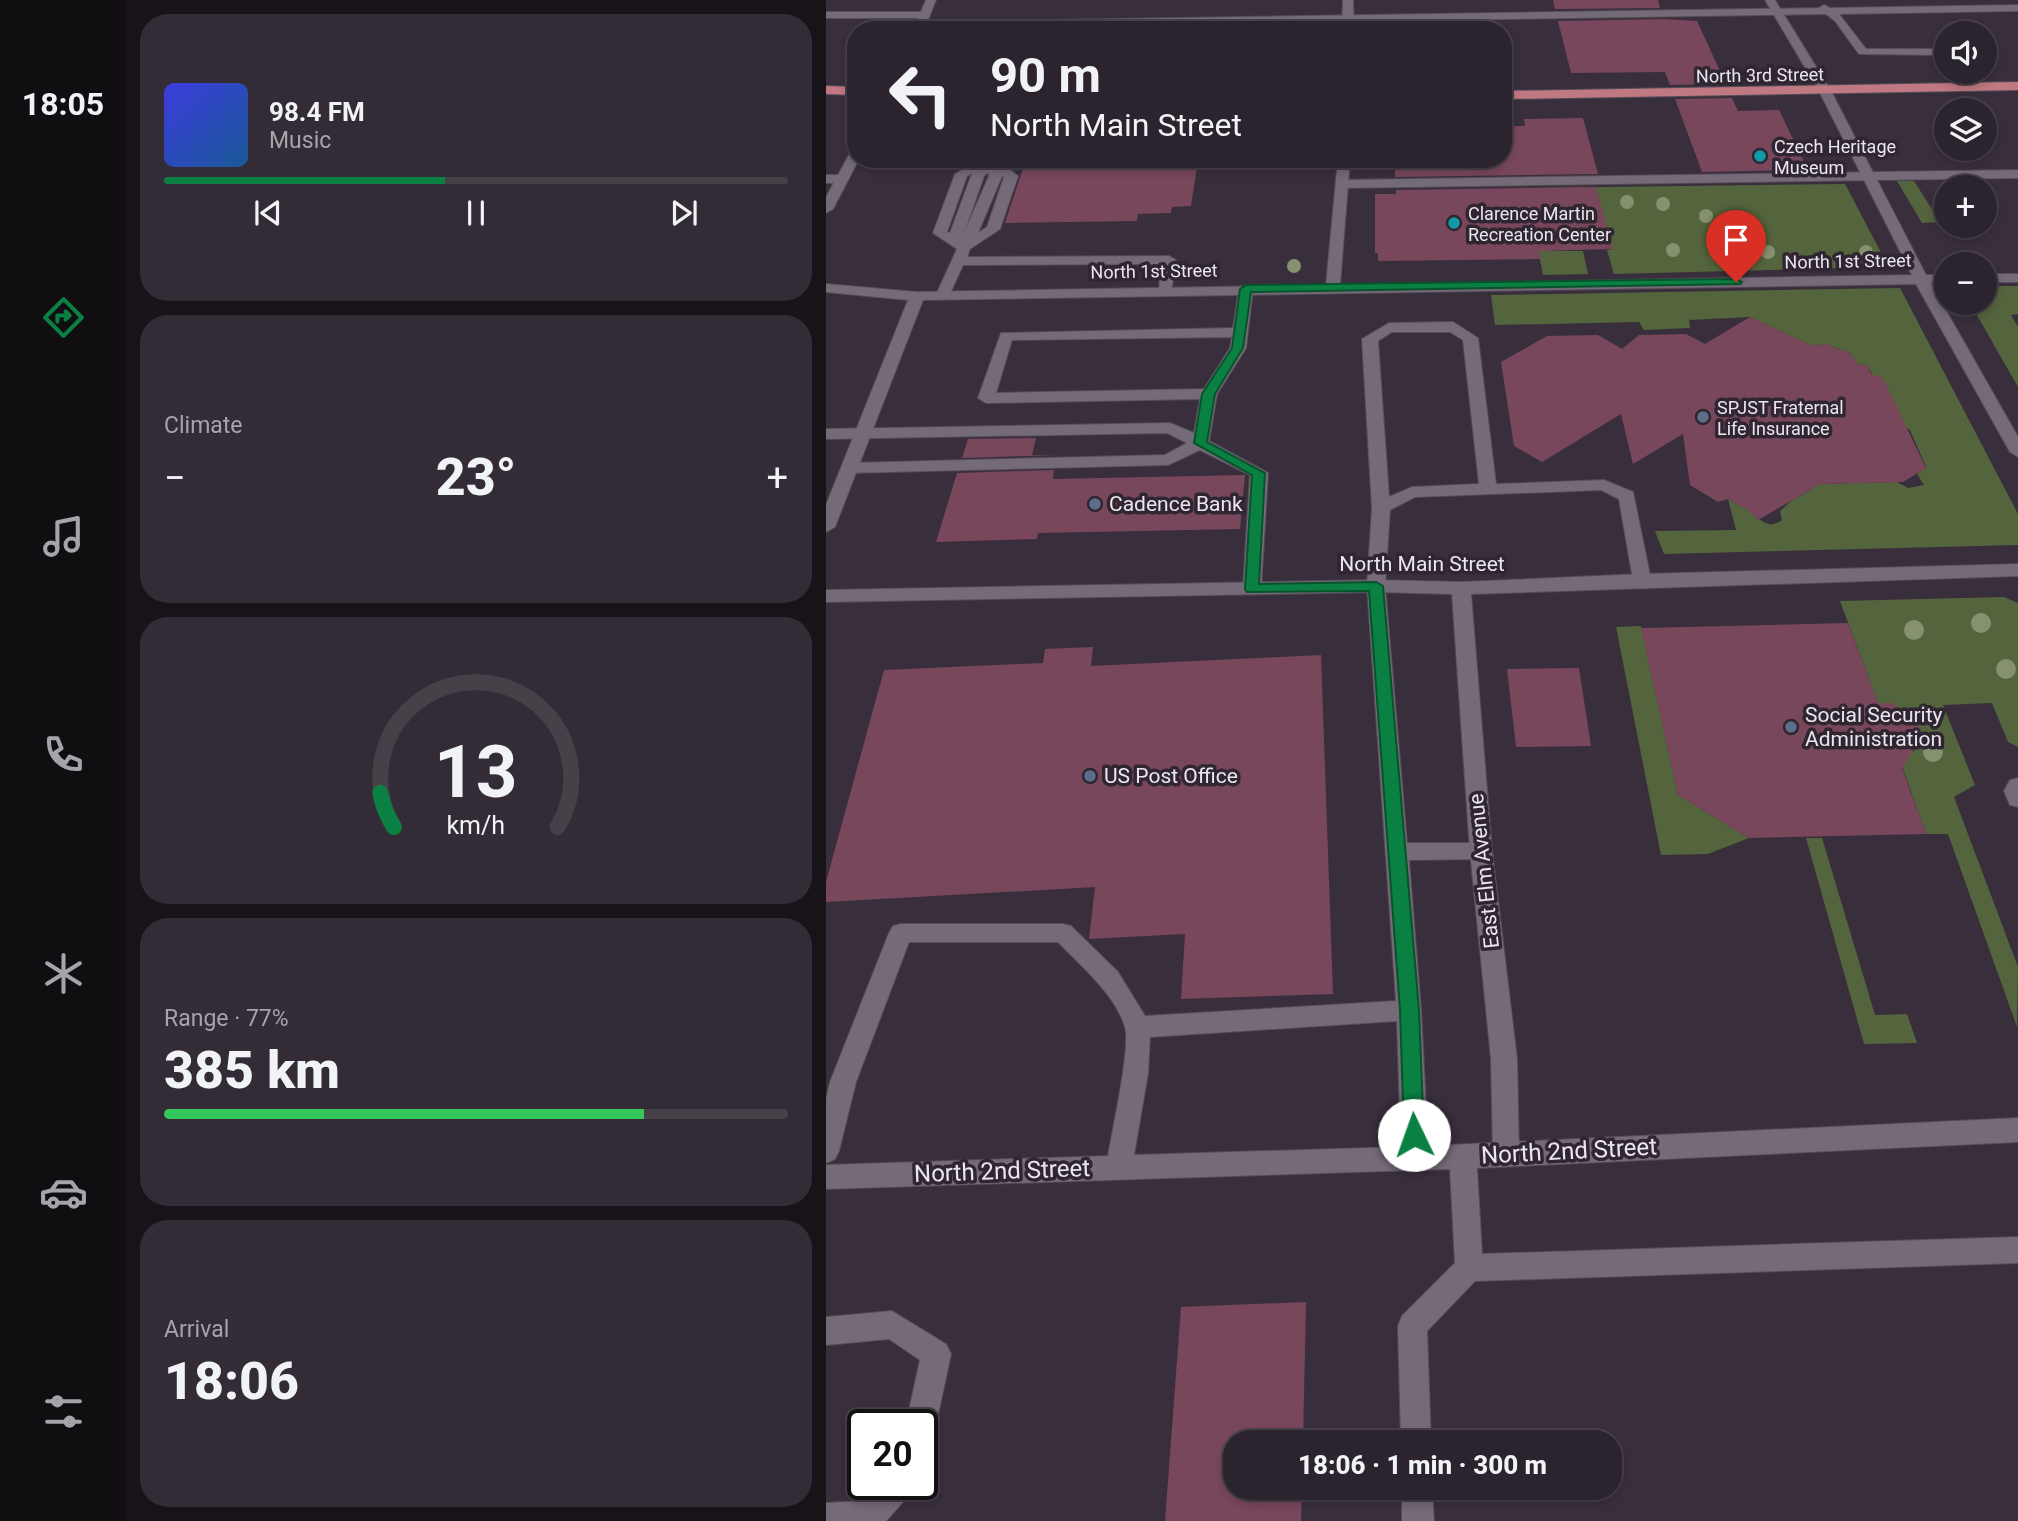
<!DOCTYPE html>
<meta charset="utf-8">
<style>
body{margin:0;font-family:Roboto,sans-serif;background:#332b35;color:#f1f3f6;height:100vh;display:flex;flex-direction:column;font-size:26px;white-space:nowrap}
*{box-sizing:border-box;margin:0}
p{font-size:23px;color:#a6a4aa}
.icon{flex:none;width:38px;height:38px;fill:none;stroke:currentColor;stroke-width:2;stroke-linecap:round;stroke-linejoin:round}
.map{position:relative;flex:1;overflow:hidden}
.details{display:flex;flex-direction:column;gap:14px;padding:14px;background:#181319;width:700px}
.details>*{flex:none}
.hud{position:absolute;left:21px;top:21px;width:665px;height:147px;border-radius:28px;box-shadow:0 4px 10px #0003,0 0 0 2px #474049;background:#2b232d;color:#f1f3f6;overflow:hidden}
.controls{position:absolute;left:1108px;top:21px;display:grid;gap:14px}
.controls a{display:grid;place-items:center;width:63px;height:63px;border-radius:50%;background:#2b232d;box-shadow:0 4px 10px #0003,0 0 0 2px #474049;font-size:35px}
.speed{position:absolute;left:21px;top:1409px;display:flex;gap:14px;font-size:35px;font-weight:700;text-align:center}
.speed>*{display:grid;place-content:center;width:91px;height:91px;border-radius:50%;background:#2b232d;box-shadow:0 4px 10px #0003,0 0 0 2px #474049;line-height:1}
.speed .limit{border:4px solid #111;border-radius:10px;background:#fff;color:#111}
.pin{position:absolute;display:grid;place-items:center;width:60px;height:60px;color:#fff;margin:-72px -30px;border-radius:50% 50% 50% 0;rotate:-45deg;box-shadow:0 0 7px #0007}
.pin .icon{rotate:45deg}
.me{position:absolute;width:77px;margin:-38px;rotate:357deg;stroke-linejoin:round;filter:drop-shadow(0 0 5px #0008)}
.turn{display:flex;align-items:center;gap:24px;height:147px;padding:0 28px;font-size:32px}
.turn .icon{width:91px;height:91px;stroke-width:2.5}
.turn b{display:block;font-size:49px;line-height:60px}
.big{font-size:52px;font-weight:800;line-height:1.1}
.details .tile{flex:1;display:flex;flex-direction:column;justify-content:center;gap:10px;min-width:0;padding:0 24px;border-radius:28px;background:#332b35}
.details .dial{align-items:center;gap:0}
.dial svg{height:182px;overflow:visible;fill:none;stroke:#474049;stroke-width:7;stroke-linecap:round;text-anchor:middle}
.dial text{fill:#f1f3f6;stroke:none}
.song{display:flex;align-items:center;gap:21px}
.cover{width:84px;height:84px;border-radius:10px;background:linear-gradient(135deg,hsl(240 70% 55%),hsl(210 70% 35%))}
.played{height:7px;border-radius:4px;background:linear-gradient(90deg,#0b8043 45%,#474049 45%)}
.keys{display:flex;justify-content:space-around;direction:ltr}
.heat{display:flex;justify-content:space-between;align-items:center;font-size:38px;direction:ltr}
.charge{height:10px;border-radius:5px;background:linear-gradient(90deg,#34c759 77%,#474049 0)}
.trip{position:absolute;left:397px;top:1430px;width:399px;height:70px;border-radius:28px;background:#2b232d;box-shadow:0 4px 10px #0003,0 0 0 2px #474049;font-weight:800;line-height:70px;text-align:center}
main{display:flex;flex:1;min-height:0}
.dock{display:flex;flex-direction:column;width:126px;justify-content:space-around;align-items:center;background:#110e12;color:#a6a4aa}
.dock .icon{width:49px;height:49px}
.dock .active{color:#0b8043}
.dock b{font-size:32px;color:#f1f3f6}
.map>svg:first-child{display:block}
.green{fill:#54643d}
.building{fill:#78475b}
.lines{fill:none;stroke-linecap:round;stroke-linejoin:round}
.lane-casing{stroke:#554d57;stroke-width:2}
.street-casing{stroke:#554d57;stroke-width:2}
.primary-casing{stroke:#554d57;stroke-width:2}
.lane{fill:#756a78;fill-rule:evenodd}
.street{fill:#756a78;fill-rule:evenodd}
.primary{fill:#c07883;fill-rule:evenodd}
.tree{fill:#85916f}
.route{fill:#0b8043;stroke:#07532c;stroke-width:2}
.culture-dot{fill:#0f9aa8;stroke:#2f2631;stroke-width:2.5}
.service-dot{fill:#5c6f8a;stroke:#2f2631;stroke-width:2.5}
.labels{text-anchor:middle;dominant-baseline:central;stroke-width:7;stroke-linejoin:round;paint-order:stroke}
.far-street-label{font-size:18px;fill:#ebe5ed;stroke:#2f2631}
.far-poi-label{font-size:18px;fill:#ebe5ed;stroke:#2f2631;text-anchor:start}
.poi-label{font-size:21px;fill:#ebe5ed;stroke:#2f2631;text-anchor:start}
.street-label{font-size:21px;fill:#ebe5ed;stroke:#2f2631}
.near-street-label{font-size:24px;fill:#ebe5ed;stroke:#2f2631}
</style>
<main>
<nav class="dock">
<b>18:05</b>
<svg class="icon active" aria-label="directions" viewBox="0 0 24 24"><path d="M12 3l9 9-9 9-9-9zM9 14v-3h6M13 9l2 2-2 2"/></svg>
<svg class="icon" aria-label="music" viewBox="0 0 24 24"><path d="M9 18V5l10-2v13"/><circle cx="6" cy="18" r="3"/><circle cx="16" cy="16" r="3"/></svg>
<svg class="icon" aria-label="phone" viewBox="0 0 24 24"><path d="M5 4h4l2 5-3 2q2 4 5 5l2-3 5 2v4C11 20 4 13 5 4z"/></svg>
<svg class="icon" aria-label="climate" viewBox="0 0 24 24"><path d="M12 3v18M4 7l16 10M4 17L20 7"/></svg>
<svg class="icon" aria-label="car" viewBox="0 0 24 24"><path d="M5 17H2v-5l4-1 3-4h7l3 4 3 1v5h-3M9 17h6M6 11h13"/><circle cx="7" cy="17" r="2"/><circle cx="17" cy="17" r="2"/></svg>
<svg class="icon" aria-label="filters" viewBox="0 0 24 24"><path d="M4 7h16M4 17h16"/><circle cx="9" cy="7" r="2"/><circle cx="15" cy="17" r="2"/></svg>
</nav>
<section class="details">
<div class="tile">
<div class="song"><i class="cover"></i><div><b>98.4 FM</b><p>Music</p></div></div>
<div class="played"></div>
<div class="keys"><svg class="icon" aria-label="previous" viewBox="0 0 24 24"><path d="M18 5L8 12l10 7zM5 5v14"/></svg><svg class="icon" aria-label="pause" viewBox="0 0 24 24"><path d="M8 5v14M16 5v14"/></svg><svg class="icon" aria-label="next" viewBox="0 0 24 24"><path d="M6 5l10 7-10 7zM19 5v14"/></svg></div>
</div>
<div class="tile"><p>Climate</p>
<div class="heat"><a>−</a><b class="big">23°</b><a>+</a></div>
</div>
<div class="tile dial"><svg viewBox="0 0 100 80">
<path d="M14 69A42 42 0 1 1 86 69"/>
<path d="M14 69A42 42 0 0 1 8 54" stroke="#0b8043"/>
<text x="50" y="56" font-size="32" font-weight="700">13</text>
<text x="50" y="72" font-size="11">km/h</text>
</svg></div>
<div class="tile"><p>Range · 77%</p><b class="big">385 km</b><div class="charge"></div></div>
<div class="tile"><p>Arrival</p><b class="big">18:06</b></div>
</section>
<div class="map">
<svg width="1192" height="1521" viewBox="0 0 1192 1521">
<rect width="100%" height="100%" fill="#392f3c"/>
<!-- green -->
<g class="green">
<polygon points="1071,181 1088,181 1114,222 1096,223"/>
<polygon points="1019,184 1059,260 1057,267 788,274 781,250 787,249 717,210 726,251 757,251 762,274 717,275 700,188"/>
<polygon points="1159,286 1192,286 1192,314 1185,315 1192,327 1192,387 1144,303 1158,303"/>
<path d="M1074 288 1192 514V545L838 554 829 531 910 530 902 499C909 503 917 505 923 510 933 518 941 531 956 520L954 511 965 501 994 484 1071 482 1082 488 1098 485 1091 474 1100 467 1084 430 1068 421 1042 366 1031 364 1025 354 1000 344 986 346 924 317 863 320 864 328 818 330 813 322 669 325 665 295Z"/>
<path d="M1178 597 1192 603V747L1182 742 1166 703 1117 705 1149 785 1128 797 1192 967 1191 1027 1122 834H1100L1071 752H1087L1097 735C1087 716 1075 703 1052 703L1014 601Z"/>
<polygon points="815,626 852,795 923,838 882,854 835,855 790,627"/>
<polygon points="980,838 996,838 1049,1015 1081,1014 1091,1043 1038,1044"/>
</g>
<!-- building -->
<g class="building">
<polygon points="727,0 832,0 834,8 729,9"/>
<polygon points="838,19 871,21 900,84 844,85 839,72 745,73 732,21"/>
<polygon points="906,98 912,111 953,110 982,170 876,172 849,99"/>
<polygon points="757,118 772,174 569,177 569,159 677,159 677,126 699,126 698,119"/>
<polygon points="200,159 372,159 365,206 346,207 345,213 312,214 311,221 179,223"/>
<polygon points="770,187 787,249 713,251 714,259 552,261 552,253 549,253 549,194 570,194 570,190"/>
<polygon points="924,317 986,346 1000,344 1025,354 1031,364 1042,366 1045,374 1057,378 1100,468 1077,482 994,484 932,520 922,510 902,499 892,502 864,485 857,434 807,464 795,414 716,462 688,446 675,362 721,336 772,335 796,349 813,335 860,334 879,344"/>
<polygon points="210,438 206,455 232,455 136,458 142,439"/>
<polygon points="228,470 227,479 419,475 414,529 212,533 211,539 110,542 131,473"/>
<polygon points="1022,623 1052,703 1066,703 1088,718 1097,735 1076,768 1100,834 923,838 852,795 815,628"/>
<polygon points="267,647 265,666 495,655 507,994 355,999 359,934 263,939 269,887 0,902 0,882 58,670 217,663 219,649"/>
<polygon points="753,668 765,746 690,747 681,669"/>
<polygon points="480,1302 477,1442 410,1442 410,1488 476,1488 475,1521 339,1521 355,1307"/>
</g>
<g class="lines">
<defs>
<g id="lane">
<polygon points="998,5 1004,8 1192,5 1192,11 1013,14 1040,49 1115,49 1120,50 1120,58 1113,55 1033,54 1009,21 1000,14 94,28 89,25 94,22 993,8"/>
<polygon points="0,12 99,12 104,15 99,18 0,18"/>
<polygon points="1127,72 1139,72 1150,88 1148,91 1140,91"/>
<path d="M157 159H170L192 176 174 229 144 249 141 257 343 256 350 260 345 293H335L333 290 335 264 137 265 122 298H112L110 295 131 249 107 233 129 174ZM162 172 163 176 138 233 158 176ZM147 173 145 176 124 233 121 232 141 176ZM176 176 178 177 161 227 152 233Z"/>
<polygon points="1192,170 1192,178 516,188 509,184 516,180"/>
<polygon points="0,175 16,175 23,179 16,183 0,183"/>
<path d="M420 285 427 289 420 348 391 394 383 441 442 473 435 589 433 593H419L417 589 424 475 374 450 342 465 23 473 15 468 23 463 339 455 361 443 341 433 0 439V429L344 423 368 433 374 399 160 403 152 398 175 333 407 328 413 289ZM406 337 404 348 378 389 170 393 186 340Z"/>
<path d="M627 322 652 338 670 484 778 480 807 492 825 580 816 586 807 580 793 499 775 490 589 497 564 510 559 586 581 843H655L663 845 666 851 663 857 655 859 583 860 595 1010 602 1146 1192 1118V1142L651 1168 656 1254 1192 1237V1263L649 1281 601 1331 605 1442H575L572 1326 576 1316 629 1263 624 1169 0 1189V1165L282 1156C286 1131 305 1047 299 1027 289 994 255 966 232 942H83L30 1082 13 1151 9 1159 0 1163V1099L4 1082 63 933 67 926 75 924H237L245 926 292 972 319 1016 570 1001 541 586 546 508 536 339 563 323ZM566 332H624L637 340 653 484 586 487 563 497 552 341ZM571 1021 575 1147 308 1155 322 1073 324 1037Z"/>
<polygon points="1192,778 1192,807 1184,805 1178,791 1184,780"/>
<polygon points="66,1311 120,1344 125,1354 110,1424 106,1435 96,1439 96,1424 80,1424 94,1360 63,1339 0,1345 0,1317"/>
<polygon points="51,1484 87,1484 83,1495 60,1521 0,1521 0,1503 36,1501"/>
<polygon points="576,1488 606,1488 608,1521 576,1521"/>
</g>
<g id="street">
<polygon points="100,0 110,0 98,30 87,30"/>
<polygon points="517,0 527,0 528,30 516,30"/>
<polygon points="939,0 949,0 1005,91 1100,275 1120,275 1120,283 1105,284 1192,437 1192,457 1184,452 1090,284 97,300 9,527 0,532 0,505 82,300 0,292 0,284 91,292 500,285 512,159 524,159 514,285 1086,275 993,91"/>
<polygon points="30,149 30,159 33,159 7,209 0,213 0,197 24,153"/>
<rect x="1158" y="274" width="34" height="8"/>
<polygon points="1192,564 1192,576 645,594 666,851 691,1059 693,1154 689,1162 680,1166 671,1162 667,1154 665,1059 644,851 626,594 550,592 0,602 0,590 550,580 635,582 816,574"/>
</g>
<g id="primary">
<polygon points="1192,82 1192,90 677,99 677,91"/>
<polygon points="0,86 30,87 30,95 0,94"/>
</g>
</defs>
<!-- lane casing -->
<use href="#lane" class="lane-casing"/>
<!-- street casing -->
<use href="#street" class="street-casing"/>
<!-- primary casing -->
<use href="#primary" class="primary-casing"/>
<!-- lane -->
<use href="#lane" class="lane"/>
<!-- street -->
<use href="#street" class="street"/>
<!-- primary -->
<use href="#primary" class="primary"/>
</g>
<!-- trees -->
<g class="tree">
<circle cx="801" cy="202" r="7"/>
<circle cx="837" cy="204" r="7"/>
<circle cx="880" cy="216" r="7"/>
<circle cx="902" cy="227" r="7"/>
<circle cx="847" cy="250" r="7"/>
<circle cx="942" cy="252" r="7"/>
<circle cx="1040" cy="252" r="7"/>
<circle cx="468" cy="266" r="7"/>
<circle cx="1155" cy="623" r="10"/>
<circle cx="1088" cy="630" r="10"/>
<circle cx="1180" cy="669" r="10"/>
<circle cx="1107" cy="752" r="10"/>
</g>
<!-- route -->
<polygon class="route" points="910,279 916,282 914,284 425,292 417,348 389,394 381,442 439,473 433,584 550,582 557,586 593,1010 598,1135 595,1141 588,1143 581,1141 578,1135 574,1010 543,591 421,592 419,589 426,475 368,443 376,394 406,348 414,289 420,285"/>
<!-- markers -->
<g class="culture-dot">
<circle cx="934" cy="156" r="7"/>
<circle cx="628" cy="223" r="7"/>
</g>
<g class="service-dot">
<circle cx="877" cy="417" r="7"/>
<circle cx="269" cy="504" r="7"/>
<circle cx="965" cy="727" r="7"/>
<circle cx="264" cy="776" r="7"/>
</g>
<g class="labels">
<!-- far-street labels -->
<g class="far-street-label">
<text transform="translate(934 75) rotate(-1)">North 3rd Street</text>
<text transform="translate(1022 261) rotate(-1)">North 1st Street</text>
<text transform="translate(328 271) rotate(-1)">North 1st Street</text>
</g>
<!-- far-poi labels -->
<g class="far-poi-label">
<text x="948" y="146">Czech Heritage<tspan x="948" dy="21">Museum</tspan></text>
<text x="642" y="213">Clarence Martin<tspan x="642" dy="21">Recreation Center</tspan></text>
<text x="891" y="407">SPJST Fraternal<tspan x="891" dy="21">Life Insurance</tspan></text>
</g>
<!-- poi labels -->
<g class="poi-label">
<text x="283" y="504">Cadence Bank</text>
<text x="979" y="715">Social Security<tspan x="979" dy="24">Administration</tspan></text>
<text x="278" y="776">US Post Office</text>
</g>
<!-- street labels -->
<g class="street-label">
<text x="596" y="564">North Main Street</text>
<text transform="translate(658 871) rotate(-96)">East Elm Avenue</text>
</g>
<!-- near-street labels -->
<g class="near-street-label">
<text transform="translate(743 1151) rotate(-3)">North 2nd Street</text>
<text transform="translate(176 1171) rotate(-2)">North 2nd Street</text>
</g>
</g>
</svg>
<div class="controls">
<a><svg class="icon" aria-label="sound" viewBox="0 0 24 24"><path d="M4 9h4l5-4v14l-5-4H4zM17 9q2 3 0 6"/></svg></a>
<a><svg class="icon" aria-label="layers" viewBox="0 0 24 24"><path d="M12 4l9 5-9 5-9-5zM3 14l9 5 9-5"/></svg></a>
<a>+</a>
<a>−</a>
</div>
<div class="speed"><div class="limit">20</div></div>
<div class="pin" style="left:910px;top:282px;background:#d93025"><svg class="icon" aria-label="arrive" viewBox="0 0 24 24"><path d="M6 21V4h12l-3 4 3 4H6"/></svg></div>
<svg class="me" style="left:588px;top:1135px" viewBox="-20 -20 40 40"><circle r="19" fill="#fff"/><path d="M0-13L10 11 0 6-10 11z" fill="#0b8043"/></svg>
<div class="trip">18:06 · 1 min · 300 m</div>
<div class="hud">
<div class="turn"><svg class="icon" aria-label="left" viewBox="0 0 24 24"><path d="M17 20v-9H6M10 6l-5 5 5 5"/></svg><div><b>90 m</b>North Main Street</div></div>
</div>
</div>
</main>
